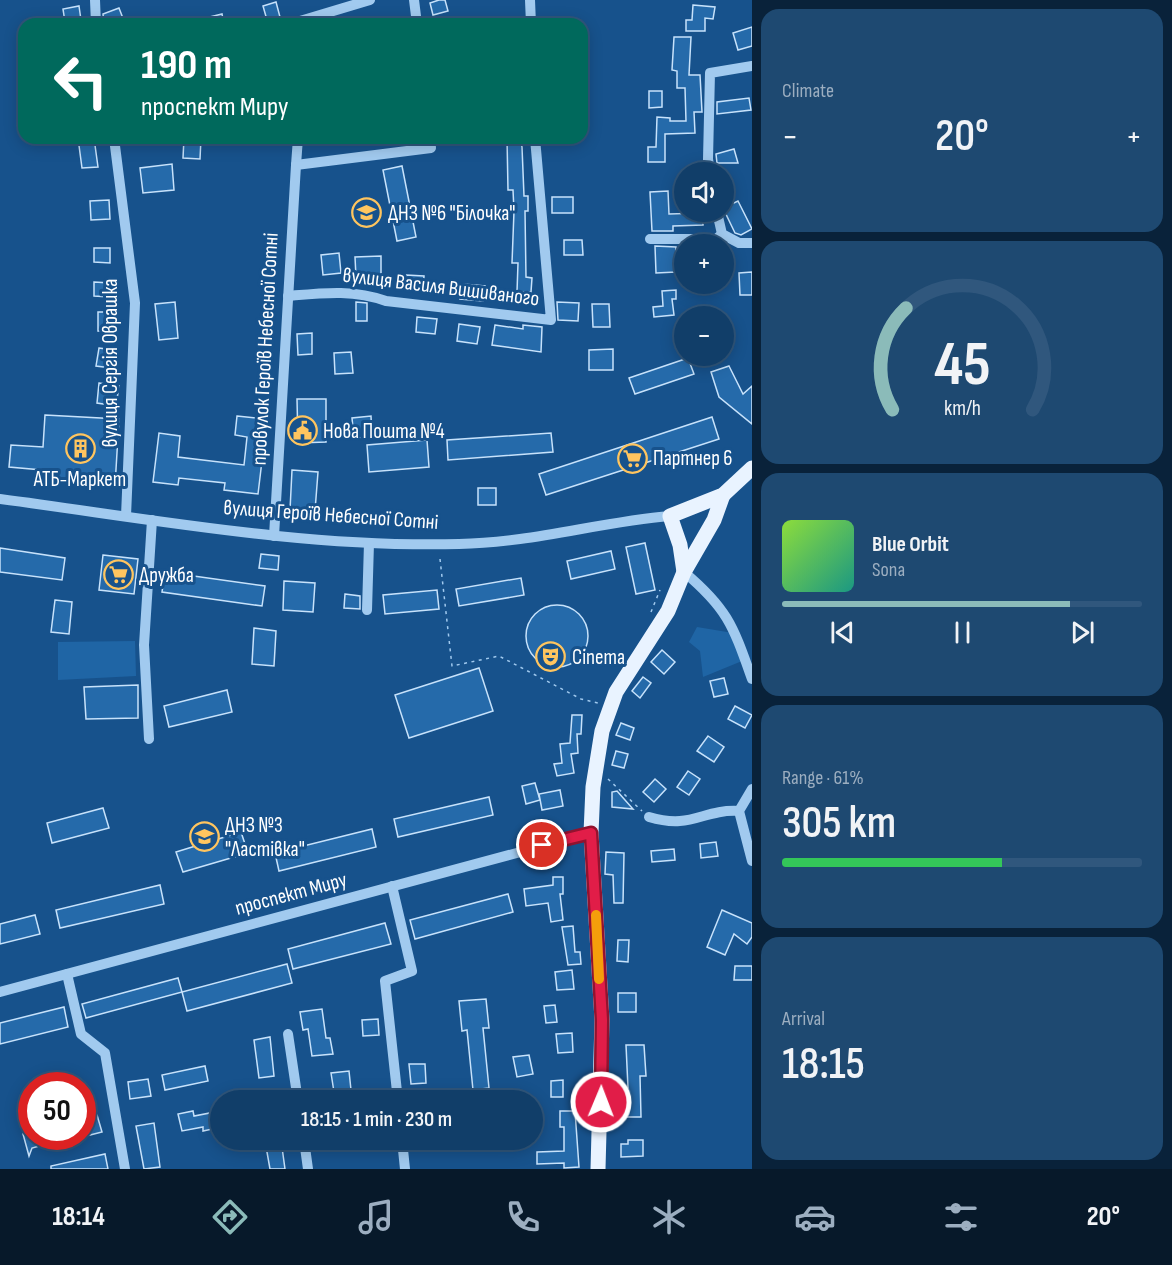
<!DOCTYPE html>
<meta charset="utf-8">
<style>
body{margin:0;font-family:"Sofia Sans Condensed",sans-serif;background:#1e4971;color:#f1f3f6;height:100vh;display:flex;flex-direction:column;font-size:22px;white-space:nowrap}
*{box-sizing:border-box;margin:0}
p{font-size:20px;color:#9caec0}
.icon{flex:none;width:33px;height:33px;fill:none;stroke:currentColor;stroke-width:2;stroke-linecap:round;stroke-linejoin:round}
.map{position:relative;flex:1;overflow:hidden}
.side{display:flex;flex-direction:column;gap:9px;padding:9px;background:#09223a;width:420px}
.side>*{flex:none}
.banner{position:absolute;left:18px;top:18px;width:570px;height:126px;border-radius:18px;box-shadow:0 3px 15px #0003,0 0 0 2px #30577d;background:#00695c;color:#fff;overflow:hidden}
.controls{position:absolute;left:674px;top:162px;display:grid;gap:12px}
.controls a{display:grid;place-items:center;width:60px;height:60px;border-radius:50%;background:#113e69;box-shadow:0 3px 15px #0003,0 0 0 2px #30577d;font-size:30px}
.speed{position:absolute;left:18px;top:1072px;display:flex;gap:12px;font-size:30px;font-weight:700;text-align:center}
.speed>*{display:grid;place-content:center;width:78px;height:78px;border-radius:50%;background:#113e69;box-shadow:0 3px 15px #0003,0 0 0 2px #30577d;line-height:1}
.speed .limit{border:9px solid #d22;background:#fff;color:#111}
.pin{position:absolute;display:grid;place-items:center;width:51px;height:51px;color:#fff;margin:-26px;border:3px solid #fff;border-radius:50%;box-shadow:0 2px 6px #0007}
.me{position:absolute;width:66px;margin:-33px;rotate:1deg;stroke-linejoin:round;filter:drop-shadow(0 0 4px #0008)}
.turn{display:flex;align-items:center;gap:21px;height:126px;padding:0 24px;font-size:27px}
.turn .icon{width:78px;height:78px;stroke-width:2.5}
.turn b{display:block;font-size:42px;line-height:51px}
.big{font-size:45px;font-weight:600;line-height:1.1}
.side .tile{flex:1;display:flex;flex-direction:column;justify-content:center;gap:9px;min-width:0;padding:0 21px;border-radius:18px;background:#1e4971}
.side .dial{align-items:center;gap:0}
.dial svg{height:156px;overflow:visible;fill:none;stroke:#30577d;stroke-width:7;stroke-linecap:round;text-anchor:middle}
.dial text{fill:#f1f3f6;stroke:none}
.song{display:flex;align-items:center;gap:18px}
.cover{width:72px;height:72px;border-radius:9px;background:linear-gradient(135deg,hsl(90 70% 55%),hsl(170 70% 35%))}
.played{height:6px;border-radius:3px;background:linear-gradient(90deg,#8bbbb9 80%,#30577d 80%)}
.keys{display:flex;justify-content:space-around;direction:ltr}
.heat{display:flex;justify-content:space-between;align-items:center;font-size:33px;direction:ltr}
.charge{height:9px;border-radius:4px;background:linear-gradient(90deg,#34c759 61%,#30577d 0)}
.trip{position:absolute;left:210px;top:1090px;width:333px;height:60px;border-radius:30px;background:#113e69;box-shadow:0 3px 15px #0003,0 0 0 2px #30577d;font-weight:600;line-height:60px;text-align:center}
.menu{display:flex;height:96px;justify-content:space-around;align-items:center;background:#07192a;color:#9caec0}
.menu .icon{width:42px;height:42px}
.menu .on{color:#8bbbb9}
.menu b{font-size:27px;color:#f1f3f6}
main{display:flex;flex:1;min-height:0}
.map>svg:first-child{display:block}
.green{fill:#1f65a5}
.building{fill:#256aaa;stroke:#c7e2fb;stroke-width:1.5}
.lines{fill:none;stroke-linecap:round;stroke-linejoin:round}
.path{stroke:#a1caef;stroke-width:1.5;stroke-dasharray:3 4.5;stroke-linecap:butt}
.minor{stroke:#a1caef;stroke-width:10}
.major{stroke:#e9f3ff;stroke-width:15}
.route-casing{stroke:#92132f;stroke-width:15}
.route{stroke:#e11d48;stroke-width:10}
.slow{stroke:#f59e0b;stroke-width:10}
.labels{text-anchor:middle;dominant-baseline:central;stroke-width:6;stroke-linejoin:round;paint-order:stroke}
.poi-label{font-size:21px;fill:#fff;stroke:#17528c;text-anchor:start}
.street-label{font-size:21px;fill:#fff;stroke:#17528c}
</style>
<main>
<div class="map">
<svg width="752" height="1169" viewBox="0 0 752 1169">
<rect width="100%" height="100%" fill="#17528c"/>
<!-- green -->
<g class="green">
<polygon points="697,627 733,633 742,661 703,677 700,651 689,642"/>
<polygon points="135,641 136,676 58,680 58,642"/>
</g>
<!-- building -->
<g class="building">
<polygon points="439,0 445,0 448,11 433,15 430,3"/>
<polygon points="276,2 280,17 267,20 263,6"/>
<polygon points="693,5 715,7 713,19 705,18 705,31 686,31 686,20 692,20"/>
<polygon points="79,6 81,20 65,22 63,9"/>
<polygon points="119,8 124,21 104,24 103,14"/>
<polygon points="222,14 224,24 193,24 193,21"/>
<polygon points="752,27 752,46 738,50 733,33"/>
<polygon points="674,37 691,37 689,75 700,75 702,112 694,112 695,133 665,134 665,162 648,162 648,147 656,147 657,117 670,118 670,121 686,121 685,88 677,88 677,71 672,70"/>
<polygon points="649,91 662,91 662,107 649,108"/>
<polygon points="749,98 751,110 717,114 717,102"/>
<polygon points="78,138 94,138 98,167 82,168"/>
<polygon points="184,138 201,138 200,159 183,158"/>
<polygon points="507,138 520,138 522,147 524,196 528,196 528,211 525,211 526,277 532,278 531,292 517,292 518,263 512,263 514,211 513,190 508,190"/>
<polygon points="734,149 738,163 717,163 716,154"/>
<polygon points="172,164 174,190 143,193 140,168"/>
<polygon points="402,166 416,237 397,241 383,170"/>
<polygon points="668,191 669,214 703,213 703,225 673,226 673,231 652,231 650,192"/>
<rect x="552" y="197" width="21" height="16"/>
<polygon points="109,200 110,219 91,220 90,201"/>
<polygon points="738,201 752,229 741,235 735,233 723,208"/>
<polygon points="564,240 582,240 583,255 564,255"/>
<polygon points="655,246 676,247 676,272 656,273"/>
<polygon points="94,248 110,248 110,263 94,262"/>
<polygon points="339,253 341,273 323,275 321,255"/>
<polygon points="381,256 381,276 356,277 355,257"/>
<polygon points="752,272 752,295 740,295 739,273"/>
<polygon points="406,275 424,276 423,291 405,289"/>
<polygon points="94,282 110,283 110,297 94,296"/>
<polygon points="462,284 485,286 483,301 460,299"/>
<polygon points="676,290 676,299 672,299 674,315 654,317 653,307 663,306 662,291"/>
<polygon points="175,302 178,338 159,340 155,304"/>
<polygon points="356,302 367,303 367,321 356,321"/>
<polygon points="557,302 579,303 578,321 558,320"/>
<polygon points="592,304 609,304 610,327 593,327"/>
<polygon points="98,312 115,312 115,332 98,331"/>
<polygon points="417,317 437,319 435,334 416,332"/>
<polygon points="459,324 480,327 477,344 457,341"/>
<polygon points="495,325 523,329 523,325 542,327 541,352 492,345"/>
<polygon points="312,333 312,354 298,355 297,334"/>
<polygon points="99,348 113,350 111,368 96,366"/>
<polygon points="613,349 613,370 589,370 589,350"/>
<polygon points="351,352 353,373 335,374 334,353"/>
<polygon points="688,358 694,374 635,394 629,378"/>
<polygon points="729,366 743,394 752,386 752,424 719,397 711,372"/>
<polygon points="99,383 119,386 116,406 97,403"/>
<polygon points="297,399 326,399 326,442 298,443"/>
<polygon points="45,415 119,419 115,486 42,476 42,470 9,467 11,445 43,447"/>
<polygon points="237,416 267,419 258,494 224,490 225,483 179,478 178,485 153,482 159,433 180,436 178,457 244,465 247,437 235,435"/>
<polygon points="371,416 372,437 354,438 352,418"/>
<polygon points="712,417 719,439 546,495 539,474"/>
<polygon points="551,433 553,452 448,460 447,440"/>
<polygon points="427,440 429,467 369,472 367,445"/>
<polygon points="292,470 318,472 315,511 290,510"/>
<rect x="478" y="488" width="18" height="17"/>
<polygon points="645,543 655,590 636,594 626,547"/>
<polygon points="0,548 65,558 62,580 0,572"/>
<polygon points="611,551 615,569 571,579 567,561"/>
<polygon points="261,554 279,556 278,570 259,568"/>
<polygon points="103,555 138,559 134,594 99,590"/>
<polygon points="165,572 265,586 262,606 162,592"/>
<polygon points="521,578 524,595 459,606 456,589"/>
<polygon points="284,581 315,583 313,612 283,610"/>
<polygon points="437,590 439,609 385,614 383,595"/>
<polygon points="345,594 360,596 360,609 344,608"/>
<polygon points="55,600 72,602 69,634 51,632"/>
<circle cx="557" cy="636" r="31"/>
<polygon points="254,628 276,631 274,666 252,664"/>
<polygon points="662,650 675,662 664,674 651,662"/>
<polygon points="479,668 493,711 409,738 395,695"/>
<polygon points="643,677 651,683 640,698 632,691"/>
<polygon points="724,678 728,694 714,697 710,681"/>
<polygon points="138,685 138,718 86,719 84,687"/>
<polygon points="227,690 232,712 169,727 164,706"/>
<polygon points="735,706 752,715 745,728 728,719"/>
<polygon points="572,715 582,715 581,734 577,734 578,753 571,754 574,773 557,776 554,764 562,763 560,744 570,743"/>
<polygon points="621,723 634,728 630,740 616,735"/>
<polygon points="708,736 724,747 714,762 697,751"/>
<polygon points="616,751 628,754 624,768 612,765"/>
<polygon points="688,771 700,779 689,795 677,787"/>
<polygon points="655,779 666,789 654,802 643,792"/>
<polygon points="535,783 540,800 526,804 522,786"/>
<polygon points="560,790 563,806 542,810 539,794"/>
<polygon points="617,791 633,809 612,807 612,792"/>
<polygon points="489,797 493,815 398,837 394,819"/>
<polygon points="103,808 109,828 52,843 47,823"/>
<polygon points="372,829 376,847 279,871 275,853"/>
<polygon points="241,832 248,853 183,872 176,852"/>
<polygon points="716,842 718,856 701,858 700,844"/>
<polygon points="674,849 675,860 652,862 651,851"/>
<polygon points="606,852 624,853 623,903 614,903 613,875 605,874"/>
<polygon points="553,877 563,877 563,894 560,894 563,920 551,922 548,903 526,906 524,889 553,885"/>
<polygon points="160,885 164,904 60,928 56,910"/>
<polygon points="508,894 513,912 415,939 410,920"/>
<polygon points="722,910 752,923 752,937 747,944 734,934 725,955 707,947"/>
<polygon points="35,915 40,934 0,944 0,924"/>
<polygon points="385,923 391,944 293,969 288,949"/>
<polygon points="573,926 575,952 580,952 581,964 568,965 562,927"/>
<polygon points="618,940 629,940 628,962 617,961"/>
<polygon points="287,964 292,983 187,1011 182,992"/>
<polygon points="735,966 752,966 752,980 734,980"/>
<polygon points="572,970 574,989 557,990 555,972"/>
<polygon points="178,978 182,992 86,1018 82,1004"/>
<rect x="618" y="993" width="18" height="19"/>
<polygon points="486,999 489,1028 483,1028 489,1088 473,1090 467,1030 462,1031 459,1001"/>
<polygon points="555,1005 557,1022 546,1023 544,1006"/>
<polygon points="64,1007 68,1027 0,1044 0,1023"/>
<polygon points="322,1009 326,1038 330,1038 333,1054 312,1056 308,1029 303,1030 300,1012"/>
<polygon points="378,1019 379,1035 363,1036 362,1020"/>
<polygon points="572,1033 573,1052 558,1053 556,1034"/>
<polygon points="270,1037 274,1076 259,1078 254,1040"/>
<polygon points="626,1045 644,1045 646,1076 640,1076 641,1117 626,1117 626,1088 628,1088"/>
<polygon points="529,1055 533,1074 517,1077 513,1057"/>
<polygon points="409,1064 425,1064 426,1083 411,1084"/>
<polygon points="205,1066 208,1081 165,1090 162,1075"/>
<polygon points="349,1071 351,1090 334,1092 331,1073"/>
<polygon points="148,1079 151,1096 130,1099 128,1082"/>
<polygon points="563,1080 563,1097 551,1097 551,1081"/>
<polygon points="193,1111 194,1116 215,1112 217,1128 203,1131 203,1127 182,1131 178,1114"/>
<polygon points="560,1111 575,1111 579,1167 564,1168 564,1163 537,1164 537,1152 564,1151 564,1127 560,1127"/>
<polygon points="97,1115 102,1132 86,1136 82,1118"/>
<polygon points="154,1123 160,1167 144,1169 136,1126"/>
<polygon points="32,1131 32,1137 40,1137 43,1145 32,1148 29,1156 23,1134"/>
<polygon points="281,1140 285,1169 270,1169 265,1141"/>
<polygon points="325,1140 353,1140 354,1145 326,1149"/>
<polygon points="628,1140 643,1140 643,1156 621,1157 621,1144 628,1144"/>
<polygon points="105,1154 108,1169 51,1169 51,1166"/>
</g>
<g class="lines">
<!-- path -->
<g class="path">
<polyline points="440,559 452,666 499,656 581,699 598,703"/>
<polyline points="651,612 660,590"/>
<polyline points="608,779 642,811"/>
</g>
<!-- minor -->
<g class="minor">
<polyline points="95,0 96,24"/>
<polyline points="414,0 417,24"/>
<polyline points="530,0 531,24"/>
<polyline points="290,24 370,0"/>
<polyline points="114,138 135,303 126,516"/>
<polyline points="296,165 298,138"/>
<polyline points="710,172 708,159 710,73 752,66"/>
<polyline points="717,212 722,234 739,243 752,243"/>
<polyline points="650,239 716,239 722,234"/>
<path d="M288 296C322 293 353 289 386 301L551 320 535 138"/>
<path d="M0 499C152 519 305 548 459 544 531 543 599 522 670 516"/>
<polyline points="274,536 296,165 431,148 430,138"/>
<path d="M684 572C728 609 733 626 752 679"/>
<polyline points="367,610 369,543"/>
<polyline points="149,739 144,645 152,520"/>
<polyline points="752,789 739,811 752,861"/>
<path d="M649 817C692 830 702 809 739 811"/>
<polyline points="392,886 412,971 385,981 398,1101"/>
<polyline points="67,974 81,1034 105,1053 125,1169"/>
<polyline points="0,992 591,833"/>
<polyline points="288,1034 298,1101"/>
<polyline points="304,1140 308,1169"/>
<polyline points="402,1140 405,1169"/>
</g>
<!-- major -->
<g class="major">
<polyline points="684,572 680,545 670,516 723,495 752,468"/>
<polyline points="598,1169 602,1020 591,833 593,787 602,731 616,692 668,611 684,572 714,520 723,495"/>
</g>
</g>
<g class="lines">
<defs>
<polyline id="route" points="542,845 591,833 602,1020 601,1102"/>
</defs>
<!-- route casing -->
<use href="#route" class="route-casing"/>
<!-- route -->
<use href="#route" class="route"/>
<!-- slow -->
<polyline class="slow" points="596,915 599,979"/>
</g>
<!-- icons -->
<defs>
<symbol id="school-ring" viewBox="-11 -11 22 22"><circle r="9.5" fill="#17528c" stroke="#ffc55f" stroke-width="1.5"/><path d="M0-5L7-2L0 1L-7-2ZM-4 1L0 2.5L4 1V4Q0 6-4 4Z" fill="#ffc55f"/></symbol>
<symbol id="civic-ring" viewBox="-11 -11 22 22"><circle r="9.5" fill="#17528c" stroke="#ffc55f" stroke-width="1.5"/><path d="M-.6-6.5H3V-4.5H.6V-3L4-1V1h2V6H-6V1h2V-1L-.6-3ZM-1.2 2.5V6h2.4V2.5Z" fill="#ffc55f"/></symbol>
<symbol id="building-ring" viewBox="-11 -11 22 22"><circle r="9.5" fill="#17528c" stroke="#ffc55f" stroke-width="1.5"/><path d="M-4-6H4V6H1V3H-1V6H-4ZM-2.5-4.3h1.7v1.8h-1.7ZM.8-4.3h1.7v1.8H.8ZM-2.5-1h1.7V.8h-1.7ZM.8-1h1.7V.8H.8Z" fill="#ffc55f"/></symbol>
<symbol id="supermarket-ring" viewBox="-11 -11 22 22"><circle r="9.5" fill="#17528c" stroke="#ffc55f" stroke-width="1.5"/><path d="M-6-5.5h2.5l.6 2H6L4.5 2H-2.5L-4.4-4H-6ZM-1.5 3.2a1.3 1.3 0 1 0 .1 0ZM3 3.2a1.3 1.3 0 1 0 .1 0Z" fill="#ffc55f"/></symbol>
<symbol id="theatre-ring" viewBox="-11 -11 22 22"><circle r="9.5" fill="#17528c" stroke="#ffc55f" stroke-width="1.5"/><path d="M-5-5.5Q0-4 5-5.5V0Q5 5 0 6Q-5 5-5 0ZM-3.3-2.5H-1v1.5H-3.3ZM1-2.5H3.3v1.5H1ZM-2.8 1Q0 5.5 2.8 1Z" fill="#ffc55f"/></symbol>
</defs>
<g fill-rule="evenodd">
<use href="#school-ring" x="350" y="196" width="33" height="33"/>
<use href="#civic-ring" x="286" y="414" width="33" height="33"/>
<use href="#building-ring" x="64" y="432" width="33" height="33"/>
<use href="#supermarket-ring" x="616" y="442" width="33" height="33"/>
<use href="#supermarket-ring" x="102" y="558" width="33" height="33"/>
<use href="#theatre-ring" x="534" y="640" width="33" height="33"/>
<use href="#school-ring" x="188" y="820" width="33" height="33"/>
</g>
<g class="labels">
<!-- poi labels -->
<g class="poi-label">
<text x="388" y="213">ДНЗ №6 "Білочка"</text>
<text x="323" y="431">Нова Пошта №4</text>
<text x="653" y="458">Партнер 6</text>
<text x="80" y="479" text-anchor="middle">АТБ-Маркет</text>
<text x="139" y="575">Дружба</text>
<text x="572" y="657">Cinema</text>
<text x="225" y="825">ДНЗ №3<tspan x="225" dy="24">"Ластівка"</tspan></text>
</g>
<!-- street labels -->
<g class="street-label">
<text transform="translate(441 287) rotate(7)">вулиця Василя Вишиваного</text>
<text transform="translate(265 349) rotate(-87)">провулок Героїв Небесної Сотні</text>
<text transform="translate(110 363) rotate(-90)">вулиця Сергія Оврашка</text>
<text transform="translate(331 515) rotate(4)">вулиця Героїв Небесної Сотні</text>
<text transform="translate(291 894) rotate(-15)">проспект Миру</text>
</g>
</g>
</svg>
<div class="controls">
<a><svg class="icon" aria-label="sound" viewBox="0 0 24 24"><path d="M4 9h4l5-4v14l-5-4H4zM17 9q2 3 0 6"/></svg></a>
<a>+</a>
<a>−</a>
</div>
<div class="speed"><div class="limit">50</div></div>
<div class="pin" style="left:542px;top:845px;background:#d93025"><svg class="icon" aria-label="arrive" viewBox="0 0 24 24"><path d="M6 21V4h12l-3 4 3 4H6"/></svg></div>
<svg class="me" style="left:601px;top:1102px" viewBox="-20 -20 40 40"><circle r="17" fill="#e11d48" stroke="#fff" stroke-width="3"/><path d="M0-11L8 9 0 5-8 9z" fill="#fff"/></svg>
<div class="trip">18:15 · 1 min · 230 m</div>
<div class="banner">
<div class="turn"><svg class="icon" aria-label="left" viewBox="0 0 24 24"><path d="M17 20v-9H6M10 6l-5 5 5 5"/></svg><div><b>190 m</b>проспект Миру</div></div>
</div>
</div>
<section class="side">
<div class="tile"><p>Climate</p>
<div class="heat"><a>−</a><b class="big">20°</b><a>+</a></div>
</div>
<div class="tile dial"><svg viewBox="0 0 100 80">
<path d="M14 69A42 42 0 1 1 86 69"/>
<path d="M14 69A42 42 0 0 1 21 17" stroke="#8bbbb9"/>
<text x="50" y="56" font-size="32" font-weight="700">45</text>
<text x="50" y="72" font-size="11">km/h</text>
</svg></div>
<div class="tile">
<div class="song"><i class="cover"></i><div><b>Blue Orbit</b><p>Sona</p></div></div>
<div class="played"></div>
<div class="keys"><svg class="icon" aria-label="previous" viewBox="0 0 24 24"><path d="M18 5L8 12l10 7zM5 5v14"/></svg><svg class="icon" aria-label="pause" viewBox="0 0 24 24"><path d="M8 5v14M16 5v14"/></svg><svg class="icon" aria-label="next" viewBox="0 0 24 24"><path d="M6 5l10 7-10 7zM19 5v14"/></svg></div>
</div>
<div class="tile"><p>Range · 61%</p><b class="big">305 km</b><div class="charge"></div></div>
<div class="tile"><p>Arrival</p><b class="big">18:15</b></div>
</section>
</main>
<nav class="menu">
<b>18:14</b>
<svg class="icon on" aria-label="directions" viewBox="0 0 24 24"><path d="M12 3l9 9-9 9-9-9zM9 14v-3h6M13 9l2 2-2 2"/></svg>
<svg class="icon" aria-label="music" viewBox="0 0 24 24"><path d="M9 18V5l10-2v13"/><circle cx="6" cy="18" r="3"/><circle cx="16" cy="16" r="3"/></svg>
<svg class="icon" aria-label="phone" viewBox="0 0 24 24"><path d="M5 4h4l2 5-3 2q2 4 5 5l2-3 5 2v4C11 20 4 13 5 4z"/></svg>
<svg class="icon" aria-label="climate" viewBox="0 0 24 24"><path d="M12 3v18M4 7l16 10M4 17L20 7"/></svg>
<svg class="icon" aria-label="car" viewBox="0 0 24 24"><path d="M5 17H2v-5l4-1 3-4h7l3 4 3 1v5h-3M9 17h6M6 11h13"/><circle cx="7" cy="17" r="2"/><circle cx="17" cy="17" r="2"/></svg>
<svg class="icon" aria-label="filters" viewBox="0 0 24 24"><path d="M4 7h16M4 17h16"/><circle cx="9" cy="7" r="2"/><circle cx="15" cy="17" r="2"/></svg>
<b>20°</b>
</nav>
